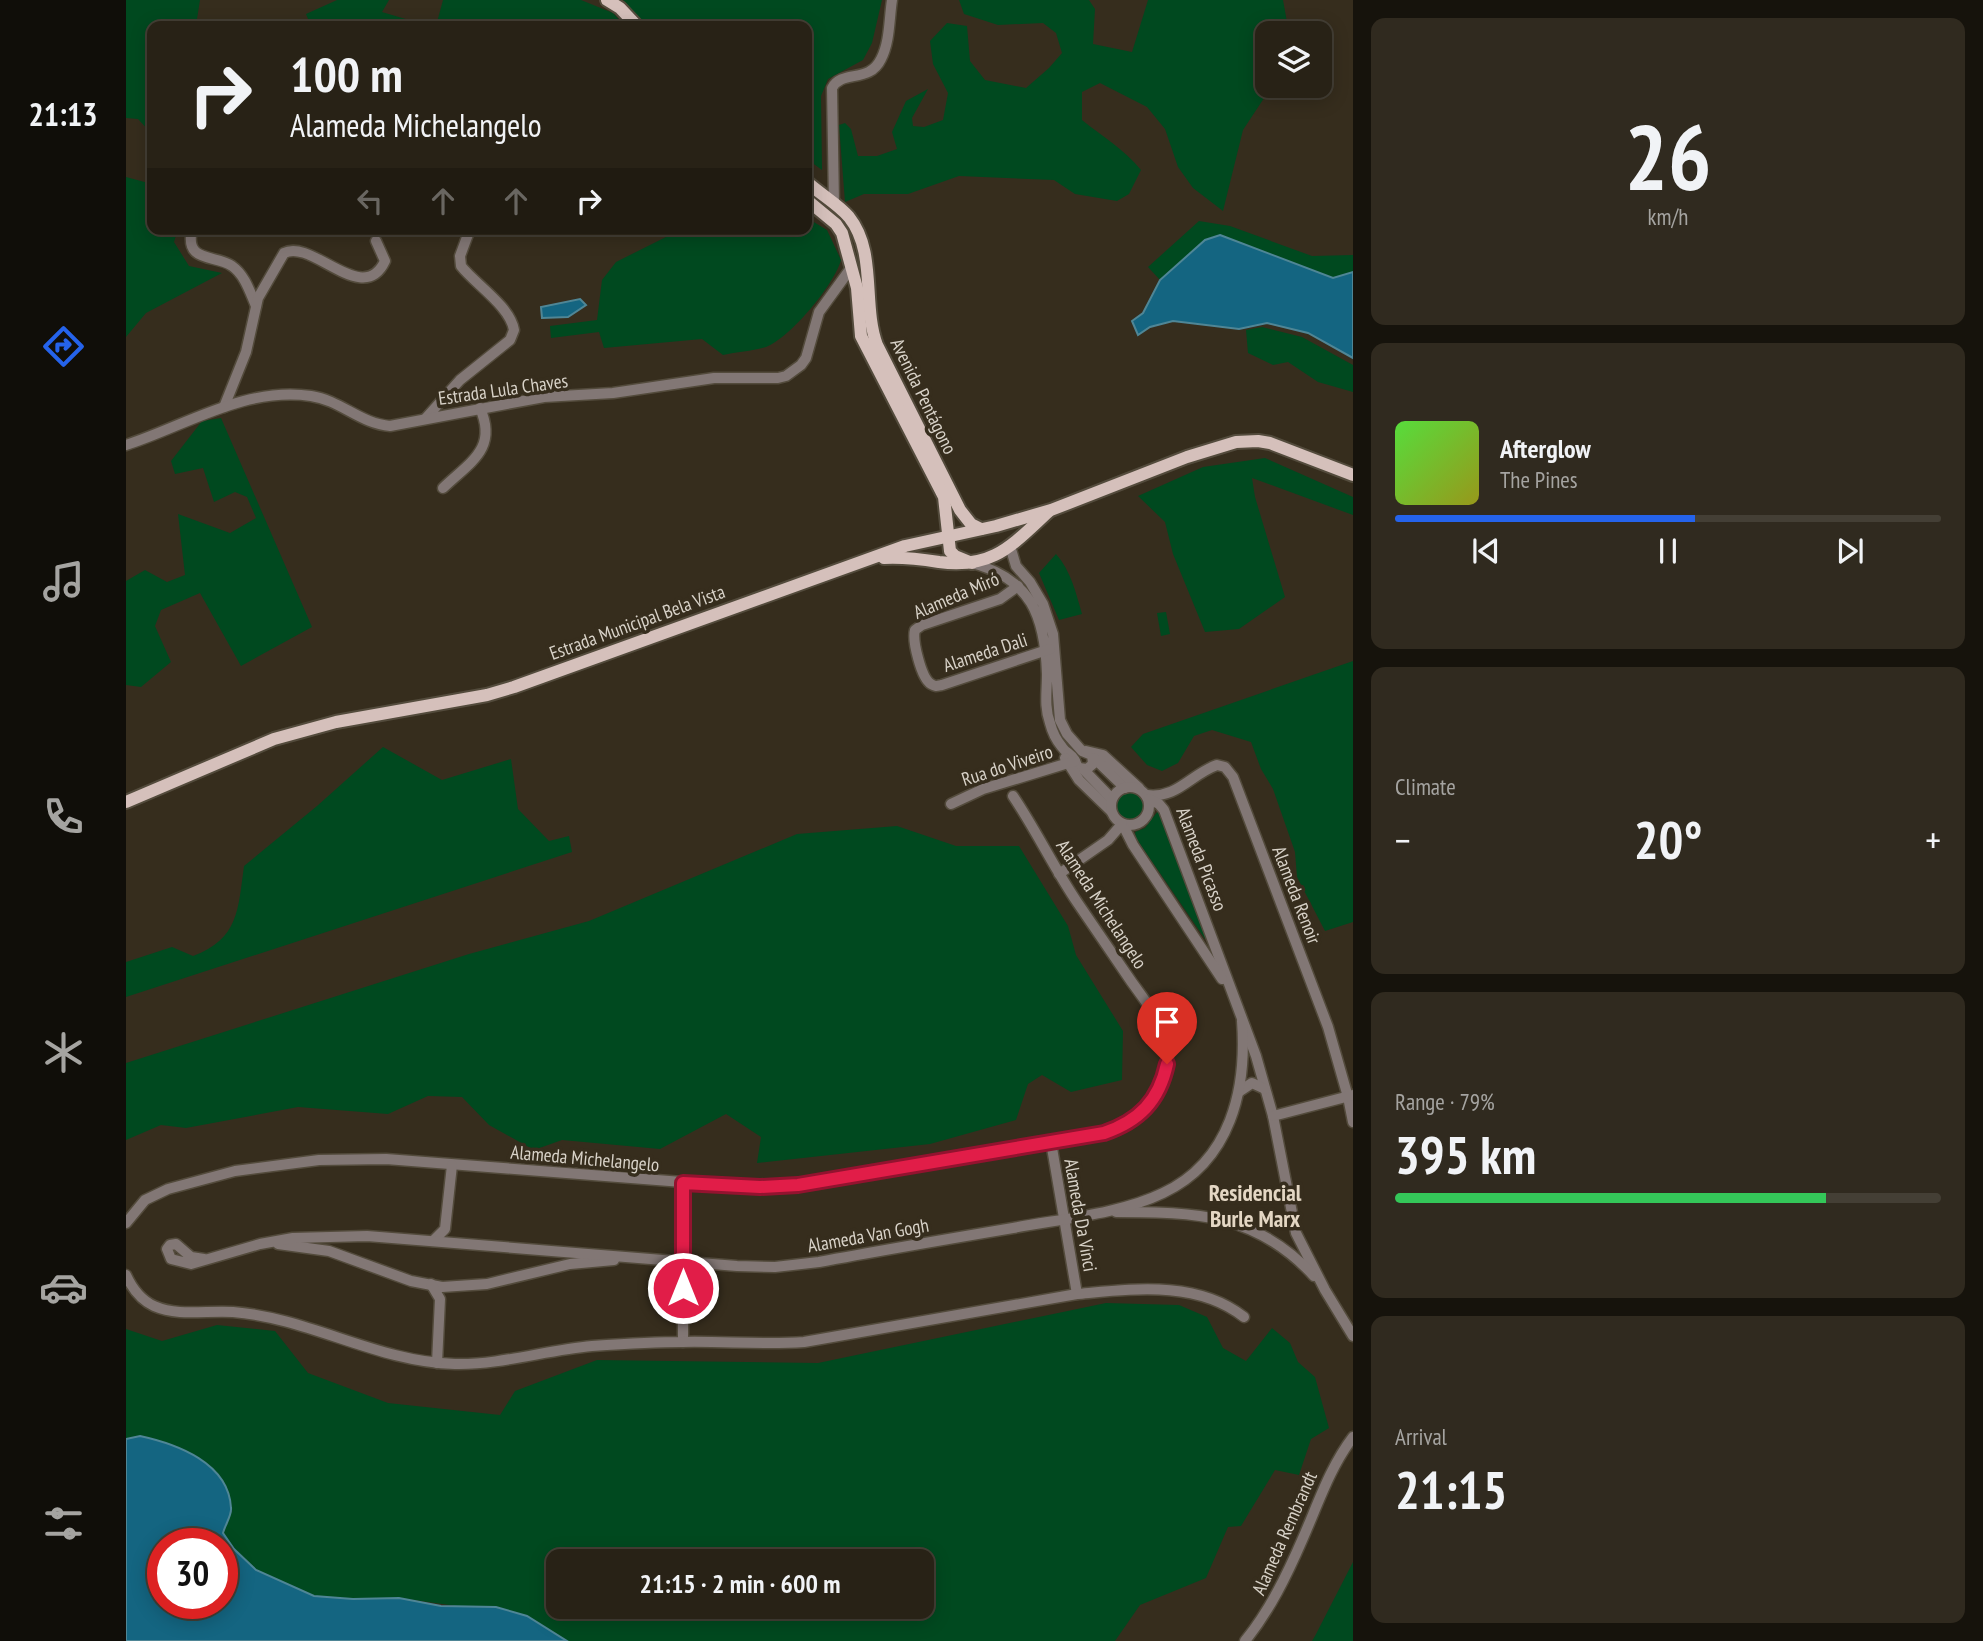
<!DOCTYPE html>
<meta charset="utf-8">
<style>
body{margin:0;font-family:"PT Sans Narrow",sans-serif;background:#302a1f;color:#f1f3f6;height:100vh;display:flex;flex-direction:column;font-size:26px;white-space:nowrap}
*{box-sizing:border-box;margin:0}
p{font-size:23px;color:#a5a4a1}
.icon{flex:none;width:38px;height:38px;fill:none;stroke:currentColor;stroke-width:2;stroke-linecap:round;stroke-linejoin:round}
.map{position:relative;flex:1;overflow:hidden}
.side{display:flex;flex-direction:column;gap:18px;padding:18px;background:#16130c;width:630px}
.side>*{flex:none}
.top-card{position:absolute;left:21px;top:21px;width:665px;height:214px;border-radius:14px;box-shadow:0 4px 18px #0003,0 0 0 2px #443f35;background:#282216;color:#f1f3f6;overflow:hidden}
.tools{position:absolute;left:1129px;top:21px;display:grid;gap:14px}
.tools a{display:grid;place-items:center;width:77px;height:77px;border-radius:14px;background:#282216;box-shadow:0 4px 18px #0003,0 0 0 2px #443f35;font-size:35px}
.speed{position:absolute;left:21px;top:1528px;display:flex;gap:14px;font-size:35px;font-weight:700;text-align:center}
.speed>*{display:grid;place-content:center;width:91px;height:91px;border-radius:50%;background:#282216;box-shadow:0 4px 18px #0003,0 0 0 2px #443f35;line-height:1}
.speed .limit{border:10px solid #d22;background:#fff;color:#111}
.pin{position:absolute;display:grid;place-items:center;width:60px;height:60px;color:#fff;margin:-72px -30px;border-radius:50% 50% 50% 0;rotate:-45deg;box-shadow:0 0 7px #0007}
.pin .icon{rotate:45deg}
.me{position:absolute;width:77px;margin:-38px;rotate:0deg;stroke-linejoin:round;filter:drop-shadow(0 0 5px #0008)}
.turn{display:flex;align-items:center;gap:24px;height:147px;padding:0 28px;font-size:32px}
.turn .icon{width:91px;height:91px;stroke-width:2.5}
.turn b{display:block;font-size:49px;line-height:60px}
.lanes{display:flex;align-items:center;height:66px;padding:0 28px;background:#0003;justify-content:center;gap:35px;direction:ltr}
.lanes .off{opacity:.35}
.big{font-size:52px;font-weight:700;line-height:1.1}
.side .widget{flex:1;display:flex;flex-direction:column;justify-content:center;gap:10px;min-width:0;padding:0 24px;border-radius:14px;background:#302a1f}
.side .dial{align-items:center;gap:0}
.dial b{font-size:91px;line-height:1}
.song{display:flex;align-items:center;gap:21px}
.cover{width:84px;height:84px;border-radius:10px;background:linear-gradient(135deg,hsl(110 70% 55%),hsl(60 70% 35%))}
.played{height:7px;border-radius:4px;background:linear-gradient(90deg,#2563eb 55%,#443f35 55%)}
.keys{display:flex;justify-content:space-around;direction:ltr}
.heat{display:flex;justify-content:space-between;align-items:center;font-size:38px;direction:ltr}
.charge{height:10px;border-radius:5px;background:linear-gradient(90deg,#34c759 79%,#443f35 0)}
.trip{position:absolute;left:420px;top:1549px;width:388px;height:70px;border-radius:14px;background:#282216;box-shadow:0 4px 18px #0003,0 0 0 2px #443f35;font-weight:700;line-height:70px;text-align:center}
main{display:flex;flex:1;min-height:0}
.dock{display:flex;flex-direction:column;width:126px;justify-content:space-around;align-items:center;background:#100e09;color:#a5a4a1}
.dock .icon{width:49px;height:49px}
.dock .current{color:#2563eb}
.dock b{font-size:32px;color:#f1f3f6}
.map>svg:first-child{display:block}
.green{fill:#00491f;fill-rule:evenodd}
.water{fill:#146581;stroke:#4f8696;stroke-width:2;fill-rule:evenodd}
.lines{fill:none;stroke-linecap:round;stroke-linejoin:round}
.minor-casing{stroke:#534b3c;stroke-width:13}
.major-casing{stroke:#534b3c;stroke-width:16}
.minor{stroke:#827775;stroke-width:10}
.major{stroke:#d5c0bb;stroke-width:12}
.route-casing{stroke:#92132f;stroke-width:18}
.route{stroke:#e11d48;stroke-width:12}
.labels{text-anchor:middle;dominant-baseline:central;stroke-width:7;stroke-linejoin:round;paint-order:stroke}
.street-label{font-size:19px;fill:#d8d2c8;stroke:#362d1d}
.quarter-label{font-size:23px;font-weight:bold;fill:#e4d7c4;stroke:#362d1d}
</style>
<main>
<nav class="dock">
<b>21:13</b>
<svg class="icon current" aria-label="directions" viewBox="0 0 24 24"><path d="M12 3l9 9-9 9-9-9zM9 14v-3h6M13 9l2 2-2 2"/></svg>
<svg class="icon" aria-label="music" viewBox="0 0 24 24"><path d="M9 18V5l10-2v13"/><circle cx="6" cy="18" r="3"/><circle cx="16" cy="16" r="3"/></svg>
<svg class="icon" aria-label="phone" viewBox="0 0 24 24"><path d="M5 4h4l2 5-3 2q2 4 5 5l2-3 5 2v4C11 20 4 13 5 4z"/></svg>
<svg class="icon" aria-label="climate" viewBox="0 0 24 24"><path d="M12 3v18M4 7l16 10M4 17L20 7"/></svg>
<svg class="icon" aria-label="car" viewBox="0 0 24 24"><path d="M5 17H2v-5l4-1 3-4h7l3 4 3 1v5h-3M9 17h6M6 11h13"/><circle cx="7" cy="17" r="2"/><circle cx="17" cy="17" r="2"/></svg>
<svg class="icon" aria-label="filters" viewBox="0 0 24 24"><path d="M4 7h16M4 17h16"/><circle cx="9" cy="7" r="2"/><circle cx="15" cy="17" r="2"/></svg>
</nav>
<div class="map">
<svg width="1227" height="1641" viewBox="0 0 1227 1641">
<rect width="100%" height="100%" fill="#362d1d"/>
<!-- green -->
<g class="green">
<polygon points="0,0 74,0 71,19 74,26 26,26 26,134 12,119 0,118"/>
<polygon points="211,0 263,0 256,12 303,26 185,26 180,14"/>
<polygon points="317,0 455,0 487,13 499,26 310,26"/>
<polygon points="497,0 756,0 746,43 737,60 702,79 695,96 696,170 681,159 681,26 521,26"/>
<path d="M833 0H963L969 9 967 44 1006 52 1022 0H1157L1163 33H1141V86H1146L1117 130 1097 211 1067 188 1052 167 1039 129 1021 107 974 83 956 92V120C977 137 998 149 1015 170L1003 194 991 201 949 194 928 180 833 176 782 194H738L719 202 713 125 719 123 725 129 732 156H751L771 149 766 132 780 101 802 89 786 118 787 126 798 127 817 120 822 93 807 64 804 41 821 23 841 26 844 61 859 80 900 88 923 68 936 53 930 33 917 23 872 25 838 14Z"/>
<polygon points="0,177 26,184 26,229 52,229 48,242 63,266 96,273 20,313 0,337"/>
<path d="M681 218 701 230 715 260C708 285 665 337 640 347 627 351 611 352 597 355L576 339 478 348 473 332 425 338 424 326 471 320 476 280 490 262 548 233 551 229H681Z"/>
<polygon points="1073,221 1104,226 1186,256 1227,255 1227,272 1207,278 1094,235 1079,240 1034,280 1022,267"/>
<polygon points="1136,327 1176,337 1227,365 1227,392 1192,382 1162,362 1147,365 1122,353 1120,330"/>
<polygon points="95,418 186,627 115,666 74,593 35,610 29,626 45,662 15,687 0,685 0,581 19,570 41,582 59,575 52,514 104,533 130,518 121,497 109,492 88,502 77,468 49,474 45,461 76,421"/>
<polygon points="1139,458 1227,497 1227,515 1126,478 1129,497 1159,597 1113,629 1079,632 1047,554 1039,522 1012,496 1077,467"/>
<path d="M930 554C945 571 950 593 956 614L933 620 913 573Z"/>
<polygon points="1040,612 1044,634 1035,636 1031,613"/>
<polygon points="1227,661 1227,922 1199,931 1171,877 1169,852 1147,789 1135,769 1125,742 1086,730 1068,736 1052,763 1036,771 1021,765 1005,747 1017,734"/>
<path d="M257 747 316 780 385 759 392 809 423 841 443 836 446 852 0 997V962L46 947 67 956C113 939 112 909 118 866L191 806Z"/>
<circle cx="1005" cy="805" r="15"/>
<polygon points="1032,811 1035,813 1082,937 1079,939 1010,838 1009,832 1019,828"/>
<polygon points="771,826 830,846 893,846 942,926 950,955 997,1031 996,1080 945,1092 916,1075 902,1084 890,1120 804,1144 631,1163 635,1137 600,1114 534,1149 436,1140 408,1150 363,1125 336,1097 302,1096 262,1114 172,1107 60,1128 35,1125 0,1140 0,1063 343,954 463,921 671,834"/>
<path d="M980 1303 1053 1305 1081 1317 1097 1348 1120 1361 1146 1328 1164 1343 1172 1362 1189 1377 1203 1428 1185 1439 1173 1475 1149 1470 1115 1526 1102 1527 1080 1578 1014 1605 989 1641H441L401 1616 273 1598 227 1599 188 1596 130 1570 108 1549 97 1533 99 1523 106 1511 0 1439V1329L36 1341 91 1325 149 1331 182 1373 262 1403 374 1415 389 1391 471 1360 692 1363ZM432 1561H796V1606H432Z"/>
<polygon points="1227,1562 1227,1641 1186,1641 1189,1636"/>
</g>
<!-- water -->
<g class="water">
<polygon points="1094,235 1207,278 1227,272 1227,358 1182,333 1141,323 1113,329 1047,321 1024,327 1012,335 1006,321 1017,313 1034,280 1079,240"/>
<polygon points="454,299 460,305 442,317 416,318 415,307"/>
<path d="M14 1436C51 1444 103 1463 105 1508 106 1515 99 1525 97 1533L108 1549 130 1570 188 1596 227 1599 273 1598 315 1606 370 1607 401 1616 441 1641H0V1439ZM37 1544H96V1603H37Z"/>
</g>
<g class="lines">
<defs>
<g id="minor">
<path d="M708 204 706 88C716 69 743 84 755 59 764 42 763 19 766 0"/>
<path d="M66 229C58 264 90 254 106 266 119 275 124 292 130 306"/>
<path d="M98 407 120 352 132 298 158 253C186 238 237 308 259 261L250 241"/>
<path d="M300 418 334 380 384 340 388 330C384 306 349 284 335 266L334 256 344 229"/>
<path d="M0 445C59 426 120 386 185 396 214 400 235 424 264 426L418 397 487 393 588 378H652L660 376 675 365 680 358 693 312 725 268"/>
<path d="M317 488C344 462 372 449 354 408"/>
<path d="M846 563C905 579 919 616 921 674 921 691 918 707 924 723 926 731 931 741 936 747 939 752 945 754 948 759 950 762 950 765 953 768L961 769 967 764 966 755 956 751 941 734 934 720 927 634 917 604 904 582 890 566 884 546"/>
<path d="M892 586 874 599 796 625 789 630C786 640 795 678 805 684 810 687 811 686 816 685L924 649"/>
<polyline points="960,751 977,755 1013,788"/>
<polyline points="939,758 953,780 985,811"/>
<polyline points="968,758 999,788"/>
<polyline points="958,770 986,799"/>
<circle cx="1004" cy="806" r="19"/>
<path d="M1021 795C1051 799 1065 774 1091 765L1099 767 1107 777 1202 1027 1222 1097 1227 1122"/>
<polyline points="1023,799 1033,804 1038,810 1130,1056 1147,1116 1170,1233 1199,1290 1227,1336"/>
<polyline points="825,804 857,789 949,761"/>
<polyline points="997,825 1007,845 1096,979"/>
<polyline points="933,874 982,840 996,824"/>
<polyline points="1114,1091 1126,1083 1139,1089"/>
<polyline points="1147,1116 1227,1095"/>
<polyline points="925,1142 951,1294"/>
<polyline points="557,1183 557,1342"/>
<path d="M990 1212C1070 1212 1130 1213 1188 1276"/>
<path d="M0 1223 19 1200 42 1189 109 1171 193 1160 260 1159 608 1186 652 1187 697 1182 978 1133C1020 1119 1053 1083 1038 1036 1032 1016 1017 998 1005 981 987 955 969 928 951 902 928 868 910 830 887 796"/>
<polyline points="307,1241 319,1229 326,1165"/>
<polyline points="152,1244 203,1251 285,1281 316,1287 361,1284 444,1264 488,1260"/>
<path d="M78 1259 65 1257 50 1244 44 1245 41 1249 45 1259 65 1264 134 1244 167 1238 241 1236 611 1266 649 1267 693 1262C757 1250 822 1239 887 1228 934 1219 994 1214 1037 1193 1105 1161 1121 1089 1116 1021"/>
<path d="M0 1275C6 1288 15 1300 28 1306 53 1317 81 1310 107 1312 184 1318 251 1362 329 1364 375 1365 420 1350 466 1346 496 1344 526 1342 556 1342 597 1341 637 1345 678 1342L951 1294C1007 1289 1071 1280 1118 1317"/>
<polyline points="305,1284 314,1299 311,1363"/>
<path d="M1119 1641C1144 1610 1161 1575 1177 1538 1192 1504 1204 1467 1227 1437"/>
</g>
<g id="major">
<polyline points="481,0 494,8 511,26"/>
<path d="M681 182C694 194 712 204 723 217 751 252 736 305 751 345L834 510 845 524 855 529"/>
<polyline points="681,200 710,224 716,233 731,288 735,336 818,497 824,551 829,556 846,563"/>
<path d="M758 558C777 557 794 559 813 562 867 569 885 546 922 512"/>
<polyline points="0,802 148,739 210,722 361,695 388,687 779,546 870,526 925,510 1061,457 1110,442 1132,441 1144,443 1227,475"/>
</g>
</defs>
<!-- minor casing -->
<use href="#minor" class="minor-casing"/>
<!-- major casing -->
<use href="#major" class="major-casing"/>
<!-- minor -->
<use href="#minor" class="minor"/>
<!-- major -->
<use href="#major" class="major"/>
</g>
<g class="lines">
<defs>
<path id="route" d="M557 1288V1183L634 1187 672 1185 978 1133C1013 1121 1033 1101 1041 1064"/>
</defs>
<!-- route casing -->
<use href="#route" class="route-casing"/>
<!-- route -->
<use href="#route" class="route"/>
</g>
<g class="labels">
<!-- street labels -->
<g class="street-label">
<text transform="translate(377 389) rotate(-8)">Estrada Lula Chaves</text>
<text transform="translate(798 396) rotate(64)">Avenida Pentágono</text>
<text transform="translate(830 595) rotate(-23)">Alameda Miró</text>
<text transform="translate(511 622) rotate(-20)">Estrada Municipal Bela Vista</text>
<text transform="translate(859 652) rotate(-18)">Alameda Dali</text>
<text transform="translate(881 765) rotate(-18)">Rua do Viveiro</text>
<text transform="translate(1076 859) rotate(69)">Alameda Picasso</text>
<text transform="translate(1171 895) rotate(69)">Alameda Renoir</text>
<text transform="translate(976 904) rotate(57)">Alameda Michelangelo</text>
<text transform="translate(459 1158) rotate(5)">Alameda Michelangelo</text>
<text transform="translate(955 1215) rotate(80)">Alameda Da Vinci</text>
<text transform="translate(742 1235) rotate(-10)">Alameda Van Gogh</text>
<text transform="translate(1158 1533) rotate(-66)">Alameda Rembrandt</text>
</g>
<!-- quarter labels -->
<g class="quarter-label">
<text x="1129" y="1192">Residencial<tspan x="1129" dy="26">Burle Marx</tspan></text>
</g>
</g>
</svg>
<div class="tools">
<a><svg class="icon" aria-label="layers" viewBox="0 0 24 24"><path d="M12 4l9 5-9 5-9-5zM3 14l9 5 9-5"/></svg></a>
</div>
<div class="speed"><div class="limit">30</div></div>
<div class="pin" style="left:1041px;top:1064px;background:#d93025"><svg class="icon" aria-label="arrive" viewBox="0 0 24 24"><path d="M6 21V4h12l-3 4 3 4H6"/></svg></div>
<svg class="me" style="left:557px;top:1288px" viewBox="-20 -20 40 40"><circle r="17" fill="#e11d48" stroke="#fff" stroke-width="3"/><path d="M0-11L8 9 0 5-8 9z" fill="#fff"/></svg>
<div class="trip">21:15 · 2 min · 600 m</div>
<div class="top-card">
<div class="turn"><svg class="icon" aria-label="right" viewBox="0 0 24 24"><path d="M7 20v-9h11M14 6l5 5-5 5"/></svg><div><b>100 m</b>Alameda Michelangelo</div></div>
<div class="lanes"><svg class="icon off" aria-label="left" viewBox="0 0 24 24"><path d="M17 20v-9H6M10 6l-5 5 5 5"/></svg><svg class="icon off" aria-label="ahead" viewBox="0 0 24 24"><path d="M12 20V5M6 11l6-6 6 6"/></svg><svg class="icon off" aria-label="ahead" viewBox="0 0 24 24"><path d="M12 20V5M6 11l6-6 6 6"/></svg><svg class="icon" aria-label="right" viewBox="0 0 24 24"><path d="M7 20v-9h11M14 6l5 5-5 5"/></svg></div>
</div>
</div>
<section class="side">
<div class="widget dial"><b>26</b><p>km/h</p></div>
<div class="widget">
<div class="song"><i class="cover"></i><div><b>Afterglow</b><p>The Pines</p></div></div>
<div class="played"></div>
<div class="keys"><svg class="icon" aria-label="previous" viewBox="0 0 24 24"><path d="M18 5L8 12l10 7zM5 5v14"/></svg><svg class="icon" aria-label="pause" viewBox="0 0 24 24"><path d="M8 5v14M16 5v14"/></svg><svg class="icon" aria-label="next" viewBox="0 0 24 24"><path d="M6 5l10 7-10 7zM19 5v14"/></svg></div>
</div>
<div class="widget"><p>Climate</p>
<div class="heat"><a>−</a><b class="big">20°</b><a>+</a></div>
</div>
<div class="widget"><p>Range · 79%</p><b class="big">395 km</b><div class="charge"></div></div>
<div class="widget"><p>Arrival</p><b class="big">21:15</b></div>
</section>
</main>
